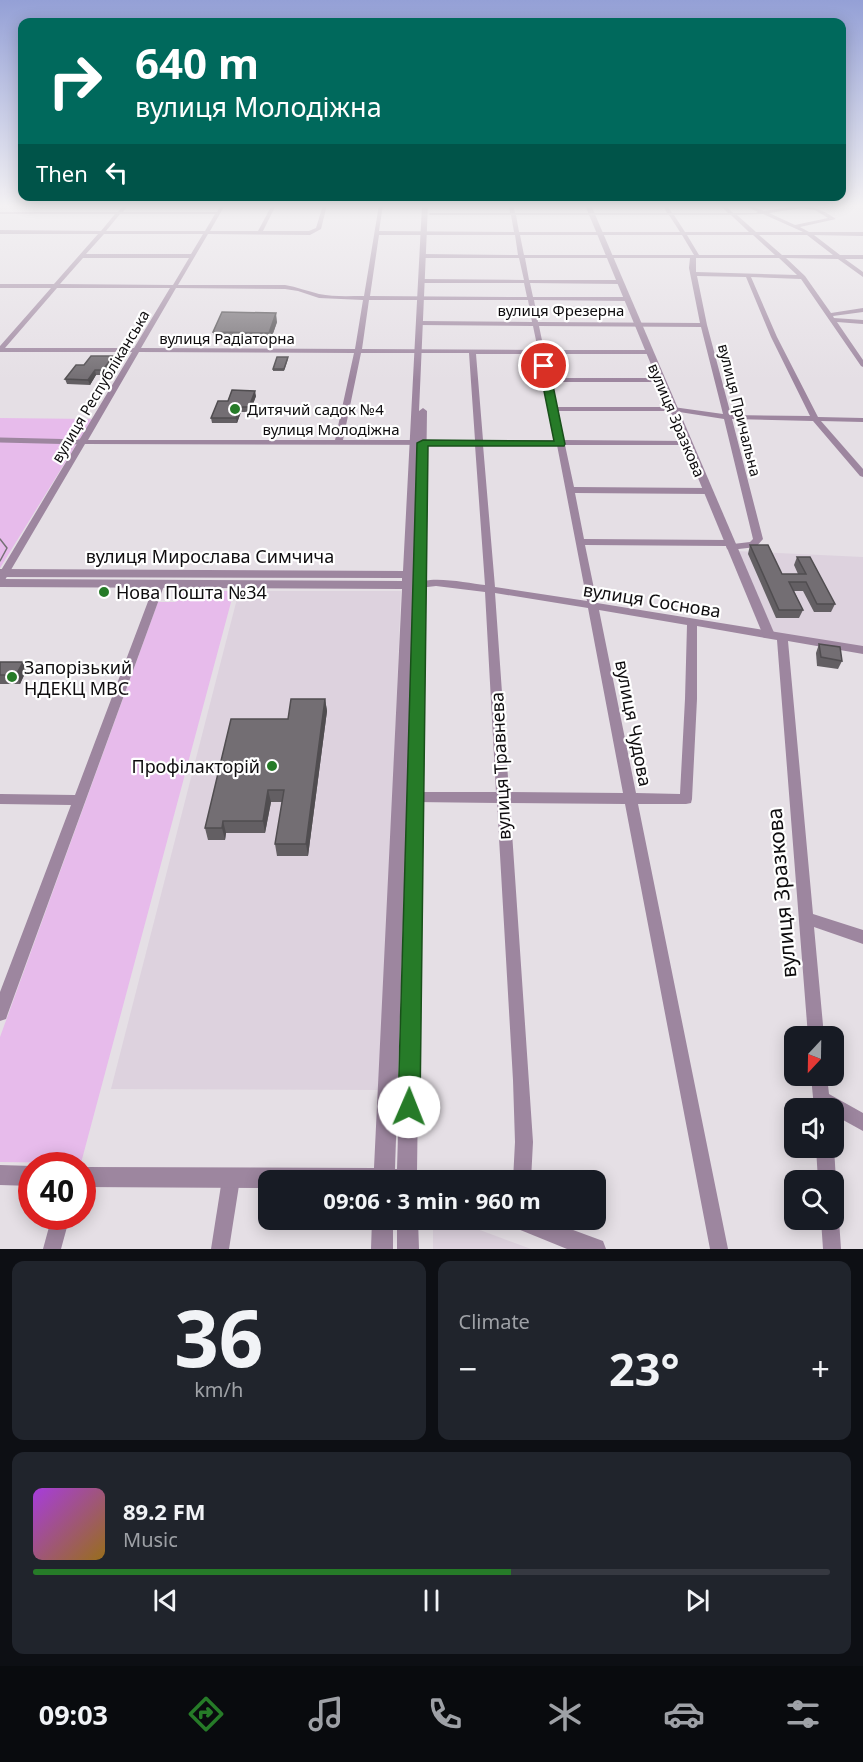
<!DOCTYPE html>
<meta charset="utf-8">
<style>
body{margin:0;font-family:"Noto Sans",sans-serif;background:#20242c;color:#f1f3f6;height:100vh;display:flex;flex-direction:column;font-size:22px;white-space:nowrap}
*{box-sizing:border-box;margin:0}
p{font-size:20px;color:#9ea1a6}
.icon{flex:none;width:33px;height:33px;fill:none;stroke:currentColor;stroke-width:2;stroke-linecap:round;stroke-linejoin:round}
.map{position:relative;height:1249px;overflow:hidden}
.details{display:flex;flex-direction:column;gap:12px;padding:12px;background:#0d0f14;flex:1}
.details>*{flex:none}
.banner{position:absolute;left:18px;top:18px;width:828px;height:183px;border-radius:12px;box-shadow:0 3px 15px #0003;background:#00695c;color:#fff;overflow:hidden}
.needle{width:39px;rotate:202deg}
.buttons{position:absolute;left:784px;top:1026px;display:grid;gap:12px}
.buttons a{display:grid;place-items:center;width:60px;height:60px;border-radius:12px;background:#171b24;box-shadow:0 3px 15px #0003;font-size:30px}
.speed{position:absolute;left:18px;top:1152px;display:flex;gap:12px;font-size:30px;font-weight:700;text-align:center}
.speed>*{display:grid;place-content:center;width:78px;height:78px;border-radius:50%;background:#171b24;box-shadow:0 3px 15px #0003;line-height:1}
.speed .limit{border:9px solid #d22;background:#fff;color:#111}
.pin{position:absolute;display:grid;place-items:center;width:51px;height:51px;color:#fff;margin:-26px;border:3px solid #fff;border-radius:50%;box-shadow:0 2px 6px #0007}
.me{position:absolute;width:66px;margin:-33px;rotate:1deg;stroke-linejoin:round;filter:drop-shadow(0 0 4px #0008)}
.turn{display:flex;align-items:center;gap:21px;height:126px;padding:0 18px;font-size:27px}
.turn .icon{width:78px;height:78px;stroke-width:2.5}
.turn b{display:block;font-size:42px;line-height:51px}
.then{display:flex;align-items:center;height:57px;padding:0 18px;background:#0003;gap:12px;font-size:22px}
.big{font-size:45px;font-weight:700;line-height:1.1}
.details .tile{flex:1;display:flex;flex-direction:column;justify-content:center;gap:9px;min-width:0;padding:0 21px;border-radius:12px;background:#20242c}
.details .dial{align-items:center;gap:0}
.dial b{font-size:78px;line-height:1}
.song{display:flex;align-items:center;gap:18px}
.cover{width:72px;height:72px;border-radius:9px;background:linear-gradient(135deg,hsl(280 70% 55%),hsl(40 70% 35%))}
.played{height:6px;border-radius:3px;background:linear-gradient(90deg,#267b28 60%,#363941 60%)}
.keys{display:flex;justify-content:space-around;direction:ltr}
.heat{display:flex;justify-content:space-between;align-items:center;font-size:33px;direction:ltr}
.details .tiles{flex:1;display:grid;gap:12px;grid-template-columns:1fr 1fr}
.tile:last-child{grid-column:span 2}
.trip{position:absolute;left:258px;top:1170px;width:348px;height:60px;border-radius:12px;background:#171b24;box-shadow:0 3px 15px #0003;font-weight:700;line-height:60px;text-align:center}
.dock{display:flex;height:96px;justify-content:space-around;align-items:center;background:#090b0e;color:#9ea1a6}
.dock .icon{width:42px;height:42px}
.dock .on{color:#267b28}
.dock b{font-size:27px;color:#f1f3f6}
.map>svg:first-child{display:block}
.built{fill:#ddd2de}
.green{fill:#e7bbeb}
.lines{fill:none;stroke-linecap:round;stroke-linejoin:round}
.pedestrian{stroke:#9d869f;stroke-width:5}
.minor{fill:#9d869f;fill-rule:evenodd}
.tertiary{fill:#9d869f;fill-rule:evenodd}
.tram{stroke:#757175;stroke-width:1.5}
.wall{fill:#635f63}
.shaded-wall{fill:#504d50}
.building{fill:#736e73;stroke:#504d50;stroke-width:1.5}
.route{fill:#267b28;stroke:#19501a;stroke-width:1.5}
.poi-dot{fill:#267b28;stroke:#fff;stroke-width:2}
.labels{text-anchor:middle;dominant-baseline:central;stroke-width:4.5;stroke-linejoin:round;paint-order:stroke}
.far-street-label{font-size:15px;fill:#0f0d0f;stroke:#fff}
.far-poi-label{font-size:15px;fill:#0f0d0f;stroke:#fff;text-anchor:start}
.street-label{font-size:18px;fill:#0f0d0f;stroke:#fff}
.poi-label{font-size:18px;fill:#0f0d0f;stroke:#fff;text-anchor:start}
.near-street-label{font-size:21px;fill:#0f0d0f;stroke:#fff}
</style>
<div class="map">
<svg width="863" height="1249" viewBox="0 0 863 1249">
<rect width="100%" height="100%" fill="#e5dfe5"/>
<!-- built -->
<g class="built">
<polygon points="736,551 863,557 863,647 772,633"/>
<polygon points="239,591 401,591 381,1090 111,1089"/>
<polygon points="437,1220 453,1220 531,1249 433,1249 433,1222"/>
</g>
<!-- green -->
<g class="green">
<polygon points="0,418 92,419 0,568"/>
<polygon points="184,591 234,591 81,1163 0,1162 0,1037 158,602 175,602"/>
</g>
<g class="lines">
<!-- pedestrian -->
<polyline class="pedestrian" points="0,440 83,442"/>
<!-- minor -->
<g class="minor">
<path d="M124 205H128L123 212H217L221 205H225L210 231H258L272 205H276L263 231H309L316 228 323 205H327L321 229 310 235 208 234 178 285H285C297 287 307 291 319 294 333 297 349 296 364 296L379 205H383L379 231 514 232 511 215H430L428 214 430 213H510L509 205H513L515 213H667L663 205H667L672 213H728L720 205H725L733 213H756L758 212 743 205H749L764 211 795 206 793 205C809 205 822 209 836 219L800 227 809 232H863V236L814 235 840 255H863V259H845L863 272V277L838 259 786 258 805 276 831 313 863 308V312L833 316 834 318 863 320V324L837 322 863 360V367L861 366 801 279 751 277 777 337 818 417 863 418V422L821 421 863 469V477L860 476 813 421 732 419 763 539 756 547 730 550 727 549 726 546 585 545 597 603 863 646V654L788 641 813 914 863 930V944L814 927 824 1036H808L777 640 697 626V699L692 799 691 803 686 804H638L728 1249H710L625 804 510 803 533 1142 531 1180H513L515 1142 513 1080 497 803 415 802 410 801 409 797 410 793 415 792H496L485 592 436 586 419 588 414 585C428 574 467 583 485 585L475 445 85 444 5 580 0 583V572L132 352H0V346L51 288H0V284H54L98 234H0V230L101 231 115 214H0V212H118ZM802 208 815 210 828 218 795 225 769 213ZM120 214H215L205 231H106ZM763 214 801 231 803 232H756L737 215ZM516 215H669L680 232H519ZM674 215H731L749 232H685ZM104 234H203L191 254H86ZM379 235H515L518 255 423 254 420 256 423 258H519L524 280 421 279 418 281 421 283H524L527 297 370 296ZM520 235H682L694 255H524ZM687 235H753L775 255H699ZM759 235H807L833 255H782ZM83 258H189L173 285 60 284ZM525 258H690L689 268 700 323 538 322 534 300 628 301 631 299 628 297H533L530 283 620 284 623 282 620 280H529ZM696 258H779L797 275 696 272ZM697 276 746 277 771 337 810 416 731 415 707 325ZM57 288H170L134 348H5ZM176 288 285 289 298 291 319 298 363 300 355 349 141 348ZM369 300H528L532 322 419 321 416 323 419 325 533 326 538 350 362 349ZM539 326 701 327 723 414 673 407H557L551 382H660L664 380 660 378H550L545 354H648L651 352 648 350H544ZM139 352 354 353 335 440H88ZM361 353H469L475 440H343ZM476 354H538L556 440H483ZM558 411H673L724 419 753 539 750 542 733 544 732 541 729 540 584 539 575 493 707 494 711 491 707 488 574 487 565 445H687L691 443 687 441 564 440ZM483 445H557L587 601 495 587ZM495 593 588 608 623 793 509 792ZM599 610 687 625 685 699 680 794 636 793Z"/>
<polygon points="160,580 165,583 8,1013 6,1019 0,1021 0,992 71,805 0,804 0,794 75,795 155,583"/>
<polygon points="811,1076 827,1076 829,1094 863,1113 863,1131 834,1115 834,1108 814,1108"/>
<polygon points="816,1148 834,1148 836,1180 834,1185 834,1180 818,1180"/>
<polygon points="231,1170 237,1173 240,1179 229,1249 211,1249 222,1179 225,1173"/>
<polygon points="834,1212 837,1213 839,1220 841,1249 823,1249 821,1220 834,1220"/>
<polygon points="52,1216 70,1216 61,1249 43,1249"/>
</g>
<!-- tertiary -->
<g class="tertiary">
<path d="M422 205H428L419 411 423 408 427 411 417 1172 422 1180H268V1188L82 1187V1167L374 1168 402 589 0 587V579L402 581V578L0 577V569L403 571ZM414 589 397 1169H395Z"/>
<polygon points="585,205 591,205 775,635 773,638 765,638 763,635"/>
<polygon points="0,1165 32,1166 32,1186 0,1185"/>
<polygon points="372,1220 393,1220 393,1249 371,1249"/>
<polygon points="397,1220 418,1220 419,1249 397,1249"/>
<polygon points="509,1220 546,1220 603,1241 606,1249 567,1249 513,1227"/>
</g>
<!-- tram -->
<polyline class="tram" points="0,539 7,548 0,561"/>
</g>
<!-- wall -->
<g class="wall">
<polygon points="277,322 270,342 215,342 213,332"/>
<polygon points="113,356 114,361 105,375 96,375 90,385 67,384 65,379 84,365"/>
<polygon points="288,359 284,371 273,371 273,369"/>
<polygon points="256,396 250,412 241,412 237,423 212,423 211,418 228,401"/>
<polygon points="750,545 782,574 798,574 794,565 797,557 835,604 831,612 814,612 803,591 794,591 803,610 799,618 776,618 748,554"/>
<polygon points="819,644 842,661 838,669 817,666 816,653"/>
<polygon points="0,662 23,662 26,671 20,684 0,684"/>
<polygon points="325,699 327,711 308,856 277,856 275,844 282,802 271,802 265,833 226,833 225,840 208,840 205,828 288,719"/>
</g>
<!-- shaded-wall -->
<g class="shaded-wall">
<polygon points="276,313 277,322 270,342 269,333"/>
<polygon points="113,356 114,361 105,375 103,370"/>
<polygon points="95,370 96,375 90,385 88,380"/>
<polygon points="255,391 256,396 250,412 249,407"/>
<polygon points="240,407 241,412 237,423 236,418"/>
<polygon points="23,662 26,671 20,684 16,675"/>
<polygon points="325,699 327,711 308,856 306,844"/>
<polygon points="268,790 271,802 265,833 263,821"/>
<polygon points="223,821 226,833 225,840 222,828"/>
</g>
<!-- building -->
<g class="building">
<polygon points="222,312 276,313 269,333 213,332"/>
<polygon points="91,356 113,356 103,370 95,370 88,380 65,379 76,365 84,365"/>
<polygon points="277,357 288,357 284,369 273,369"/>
<polygon points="232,390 255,391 249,407 240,407 236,418 211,418 218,401 228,401"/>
<polygon points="750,545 768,545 782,574 806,574 797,557 810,557 835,604 817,604 806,582 789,582 803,610 779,610"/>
<polygon points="819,644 840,647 842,661 821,657"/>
<polygon points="0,662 23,662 16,675 0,675"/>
<polygon points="291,699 325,699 306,844 275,844 284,790 268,790 263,821 223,821 222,828 205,828 231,719 288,719"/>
</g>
<!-- sky -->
<linearGradient id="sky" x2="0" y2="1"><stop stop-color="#94a0d6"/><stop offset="0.54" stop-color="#f3f1f3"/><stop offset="1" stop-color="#f3f1f3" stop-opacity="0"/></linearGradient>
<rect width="863" height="380" fill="url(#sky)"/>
<!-- route -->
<polygon class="route" points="544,363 549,366 565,444 564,446 428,446 420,1107 417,1115 409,1118 401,1115 398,1107 417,443 423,440 554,441 539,366"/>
<!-- markers -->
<g class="poi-dot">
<circle cx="235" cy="409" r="6"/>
<circle cx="104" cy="592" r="6"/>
<circle cx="12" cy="677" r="6"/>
<circle cx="272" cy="766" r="6"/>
</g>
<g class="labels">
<!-- far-street labels -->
<g class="far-street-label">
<text x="561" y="310">вулиця Фрезерна</text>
<text x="227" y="338">вулиця Радіаторна</text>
<text transform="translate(100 386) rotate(-59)">вулиця Республіканська</text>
<text transform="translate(740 410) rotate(76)">вулиця Причальна</text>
<text transform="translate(677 420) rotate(67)">вулиця Зразкова</text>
<text x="331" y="429">вулиця Молодіжна</text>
</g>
<!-- far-poi labels -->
<g class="far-poi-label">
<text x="247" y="409">Дитячий садок №4</text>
</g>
<!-- street labels -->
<g class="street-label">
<text x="210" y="556">вулиця Мирослава Симчича</text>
<text transform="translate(652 600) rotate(9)">вулиця Соснова</text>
<text transform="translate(634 723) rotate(79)">вулиця Чудова</text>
<text transform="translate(500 766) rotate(-93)">вулиця Травнева</text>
</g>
<!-- poi labels -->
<g class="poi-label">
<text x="116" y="592">Нова Пошта №34</text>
<text x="24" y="667">Запорізький<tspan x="24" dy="21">НДЕКЦ МВС</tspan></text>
<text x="260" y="766" text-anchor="end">Профілакторій</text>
</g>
<!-- near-street labels -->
<g class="near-street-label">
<text transform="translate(781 893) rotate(-95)">вулиця Зразкова</text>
</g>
</g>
</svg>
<div class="buttons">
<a><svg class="needle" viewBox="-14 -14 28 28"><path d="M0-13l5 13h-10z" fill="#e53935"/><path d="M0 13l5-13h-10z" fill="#9ea1a6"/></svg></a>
<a><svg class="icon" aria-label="sound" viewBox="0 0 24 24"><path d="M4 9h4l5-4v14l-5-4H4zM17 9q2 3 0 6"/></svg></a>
<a><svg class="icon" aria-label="search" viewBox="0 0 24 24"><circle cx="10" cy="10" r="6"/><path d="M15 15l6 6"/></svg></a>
</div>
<div class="speed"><div class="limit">40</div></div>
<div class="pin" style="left:544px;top:366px;background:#d93025"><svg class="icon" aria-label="arrive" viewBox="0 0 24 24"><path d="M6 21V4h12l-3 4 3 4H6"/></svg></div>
<svg class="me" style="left:409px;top:1107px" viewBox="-20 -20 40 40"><circle r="19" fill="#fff"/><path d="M0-13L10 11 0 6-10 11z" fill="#267b28"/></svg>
<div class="trip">09:06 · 3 min · 960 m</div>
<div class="banner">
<div class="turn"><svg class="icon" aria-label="right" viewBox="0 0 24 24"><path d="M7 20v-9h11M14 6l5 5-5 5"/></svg><div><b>640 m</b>вулиця Молодіжна</div></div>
<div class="then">Then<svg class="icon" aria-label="left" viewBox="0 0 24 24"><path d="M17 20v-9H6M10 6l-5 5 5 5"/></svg></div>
</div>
</div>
<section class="details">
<div class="tiles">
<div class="tile dial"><b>36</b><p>km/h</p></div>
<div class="tile"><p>Climate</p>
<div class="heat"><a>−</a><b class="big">23°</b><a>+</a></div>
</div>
<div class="tile">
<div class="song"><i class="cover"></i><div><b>89.2 FM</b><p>Music</p></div></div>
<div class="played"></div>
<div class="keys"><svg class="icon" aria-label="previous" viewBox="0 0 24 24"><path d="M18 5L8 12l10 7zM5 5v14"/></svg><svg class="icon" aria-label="pause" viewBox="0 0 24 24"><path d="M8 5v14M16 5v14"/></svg><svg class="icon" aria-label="next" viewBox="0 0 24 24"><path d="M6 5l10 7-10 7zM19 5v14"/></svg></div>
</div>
</div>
</section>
<nav class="dock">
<b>09:03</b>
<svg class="icon on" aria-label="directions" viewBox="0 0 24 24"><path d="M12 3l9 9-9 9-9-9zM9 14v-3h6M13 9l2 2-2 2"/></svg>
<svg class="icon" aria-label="music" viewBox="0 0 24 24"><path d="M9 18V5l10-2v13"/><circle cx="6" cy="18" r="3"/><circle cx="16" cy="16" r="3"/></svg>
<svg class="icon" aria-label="phone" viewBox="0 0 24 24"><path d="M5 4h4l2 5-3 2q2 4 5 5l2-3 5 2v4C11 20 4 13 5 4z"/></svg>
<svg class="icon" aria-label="climate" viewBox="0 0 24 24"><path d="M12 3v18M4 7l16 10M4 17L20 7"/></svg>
<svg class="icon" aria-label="car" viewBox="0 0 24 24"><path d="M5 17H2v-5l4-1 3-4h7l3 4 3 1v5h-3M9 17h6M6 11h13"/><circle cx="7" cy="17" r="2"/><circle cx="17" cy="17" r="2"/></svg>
<svg class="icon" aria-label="filters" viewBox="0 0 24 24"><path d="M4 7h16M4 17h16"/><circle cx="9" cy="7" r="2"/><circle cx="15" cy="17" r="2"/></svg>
</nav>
